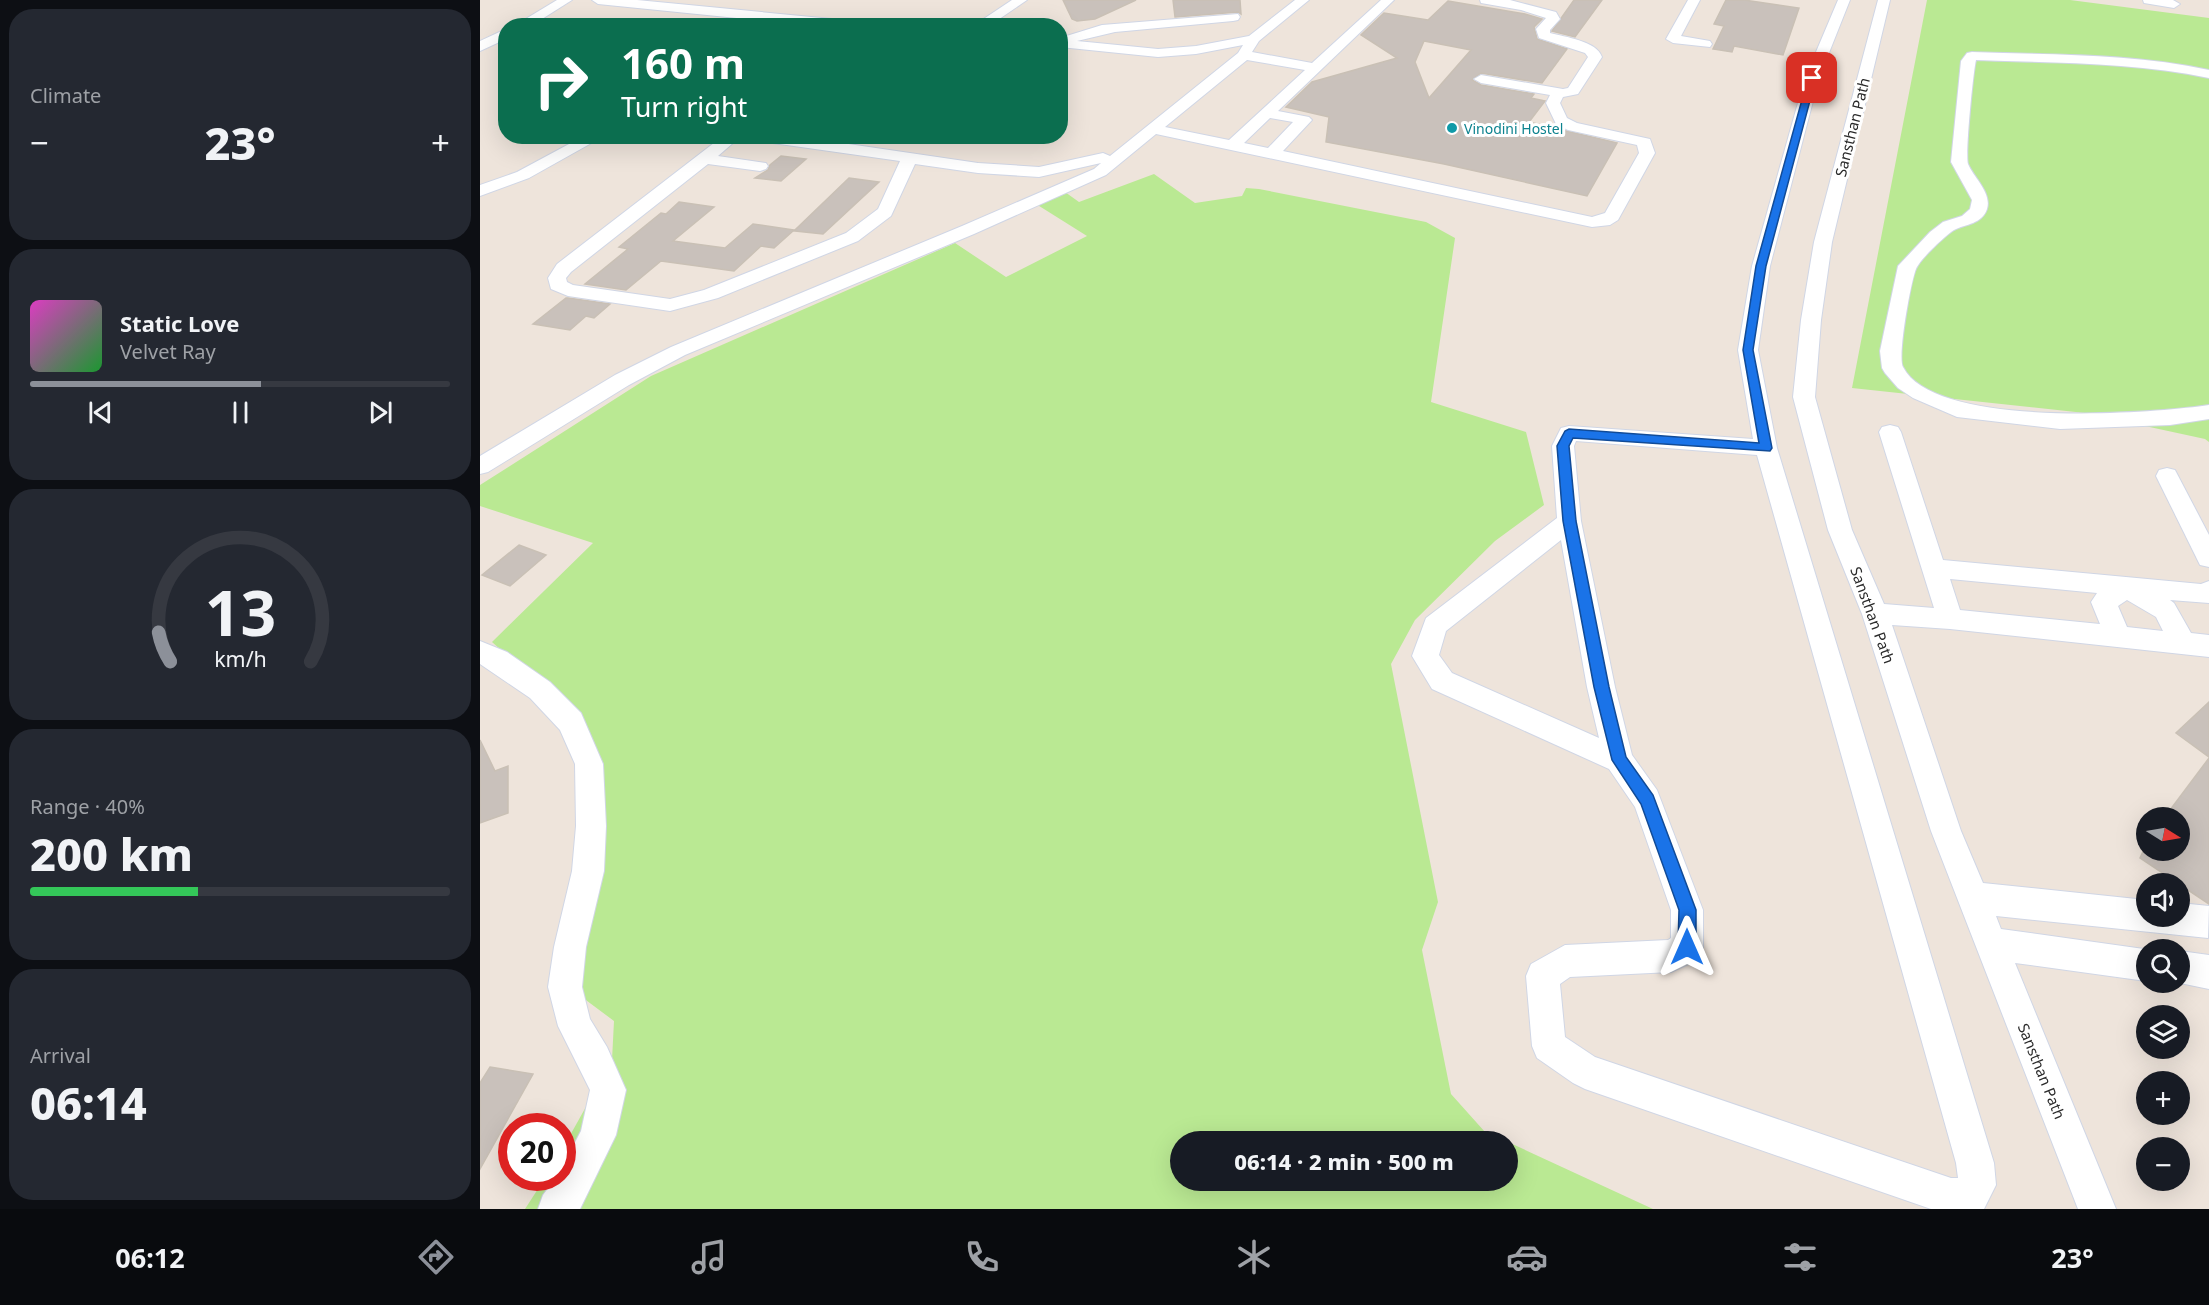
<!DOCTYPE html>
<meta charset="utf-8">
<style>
body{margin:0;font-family:"Noto Sans",sans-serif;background:#242831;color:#f1f3f6;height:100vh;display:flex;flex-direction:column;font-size:22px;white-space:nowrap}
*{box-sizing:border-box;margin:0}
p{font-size:20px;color:#9ea1a6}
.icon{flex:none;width:33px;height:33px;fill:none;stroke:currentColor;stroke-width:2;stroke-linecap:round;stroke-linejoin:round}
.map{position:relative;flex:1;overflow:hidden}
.side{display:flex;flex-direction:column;gap:9px;padding:9px;background:#0d0f14;width:480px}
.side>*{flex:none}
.banner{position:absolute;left:18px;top:18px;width:570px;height:126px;border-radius:24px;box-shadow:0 6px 24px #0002;background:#0b6e4f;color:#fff;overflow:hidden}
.needle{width:39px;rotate:101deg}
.tools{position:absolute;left:1656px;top:807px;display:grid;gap:12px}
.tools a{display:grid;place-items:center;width:54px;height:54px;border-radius:50%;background:#171b24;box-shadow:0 6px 24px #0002;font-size:30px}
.speed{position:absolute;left:18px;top:1113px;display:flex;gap:12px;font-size:30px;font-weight:700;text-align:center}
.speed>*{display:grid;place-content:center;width:78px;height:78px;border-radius:50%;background:#171b24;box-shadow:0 6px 24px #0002;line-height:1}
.speed .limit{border:9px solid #d22;background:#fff;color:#111}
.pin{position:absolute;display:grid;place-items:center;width:51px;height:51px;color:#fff;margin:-26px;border-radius:12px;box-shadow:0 3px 9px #0006}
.me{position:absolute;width:66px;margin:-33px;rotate:0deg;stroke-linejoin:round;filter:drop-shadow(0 0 4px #0008)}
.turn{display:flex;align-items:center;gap:21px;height:126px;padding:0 24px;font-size:27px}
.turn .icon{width:78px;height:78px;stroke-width:2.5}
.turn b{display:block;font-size:42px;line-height:51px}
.big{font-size:45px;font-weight:800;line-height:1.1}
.side .tile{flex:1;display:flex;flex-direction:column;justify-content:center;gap:9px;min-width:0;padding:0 21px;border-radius:24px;background:#242831}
.side .dial{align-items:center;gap:0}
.dial svg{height:156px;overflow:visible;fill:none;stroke:#363941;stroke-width:7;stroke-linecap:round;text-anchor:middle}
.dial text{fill:#f1f3f6;stroke:none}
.song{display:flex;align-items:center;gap:18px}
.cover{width:72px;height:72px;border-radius:9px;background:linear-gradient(135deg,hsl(310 70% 55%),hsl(130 70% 35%))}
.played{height:6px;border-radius:3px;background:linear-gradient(90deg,#8c9099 55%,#363941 55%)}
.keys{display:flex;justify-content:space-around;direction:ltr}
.heat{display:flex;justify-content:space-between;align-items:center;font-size:33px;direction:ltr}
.charge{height:9px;border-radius:4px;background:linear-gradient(90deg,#34c759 40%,#363941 0)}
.trip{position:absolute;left:690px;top:1131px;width:348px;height:60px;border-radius:30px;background:#171b24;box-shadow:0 6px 24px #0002;font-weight:800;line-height:60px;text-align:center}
.menu{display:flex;height:96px;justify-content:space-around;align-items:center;background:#090b0e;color:#9ea1a6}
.menu .icon{width:42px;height:42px}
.menu .active{color:#8c9099}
.menu b{font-size:27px;color:#f1f3f6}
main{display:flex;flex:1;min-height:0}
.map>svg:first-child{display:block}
.green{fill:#bae993}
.building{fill:#c9c1bb;stroke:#c9c0b5;stroke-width:1.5;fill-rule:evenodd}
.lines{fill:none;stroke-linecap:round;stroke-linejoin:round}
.minor-casing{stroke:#d0d6e5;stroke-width:2}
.minor{fill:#fff;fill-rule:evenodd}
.route{fill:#1a73e8;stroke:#114b97;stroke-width:1.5}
.culture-dot{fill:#0f9aa8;stroke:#fff;stroke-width:2}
.labels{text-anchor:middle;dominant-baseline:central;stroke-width:6;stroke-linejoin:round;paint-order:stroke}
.far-culture-label{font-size:14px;fill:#0d838f;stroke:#fff;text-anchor:start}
.street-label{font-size:15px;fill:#2a2a2a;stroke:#fff}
</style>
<main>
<section class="side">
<div class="tile"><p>Climate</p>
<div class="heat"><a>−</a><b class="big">23°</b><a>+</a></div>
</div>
<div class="tile">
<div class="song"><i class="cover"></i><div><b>Static Love</b><p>Velvet Ray</p></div></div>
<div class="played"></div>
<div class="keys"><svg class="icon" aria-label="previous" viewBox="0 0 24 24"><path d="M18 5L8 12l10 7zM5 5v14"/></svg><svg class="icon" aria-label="pause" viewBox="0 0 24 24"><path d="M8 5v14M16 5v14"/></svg><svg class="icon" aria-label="next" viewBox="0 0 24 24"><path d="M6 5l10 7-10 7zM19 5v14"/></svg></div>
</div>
<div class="tile dial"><svg viewBox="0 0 100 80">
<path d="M14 69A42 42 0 1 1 86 69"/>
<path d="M14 69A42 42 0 0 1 8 54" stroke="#8c9099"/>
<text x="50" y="56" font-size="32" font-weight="700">13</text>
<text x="50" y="72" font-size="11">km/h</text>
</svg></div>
<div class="tile"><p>Range · 40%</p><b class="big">200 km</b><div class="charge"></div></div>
<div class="tile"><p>Arrival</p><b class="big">06:14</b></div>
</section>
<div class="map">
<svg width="1729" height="1209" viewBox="0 0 1729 1209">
<rect width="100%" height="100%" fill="#eee4db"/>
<!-- green -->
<g class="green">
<polygon points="1447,0 1590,0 1729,18 1729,442 1725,439 1605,413 1372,388"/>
<polygon points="674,174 715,203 762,196 766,188 779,189 946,222 975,238 951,402 1046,432 1064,505 1015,541 935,620 911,664 958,902 942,950 971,1094 1005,1132 1027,1141 700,1142 700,1180 1028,1180 1028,1142 1173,1209 45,1209 65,1178 82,1178 83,1148 132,1060 134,1021 79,980 72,960 94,904 107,790 67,691 12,642 113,543 0,506 0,485 171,376 475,243 526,277 607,236 556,204 585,192 599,202"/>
</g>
<!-- building -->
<g class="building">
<polygon points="583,0 656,0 615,19 597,21 592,19"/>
<polygon points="693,0 760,0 761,14 758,12 695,17"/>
<polygon points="1094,0 1122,0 1095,37 1072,31"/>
<polygon points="1246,0 1264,0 1319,8 1303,55 1254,46 1252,52 1233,49 1244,26 1234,24"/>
<path d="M968 1 1045 14 1062 19 1054 27 1057 39 1087 49 1062 83 1001 73 992 80 1001 85 1054 94 1051 98 1065 101 1049 122 1137 143 1107 196 964 164 846 142 849 117 806 107 832 82 917 58 881 35 904 13 948 20ZM944 41 991 50 949 98 935 62Z"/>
<polygon points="301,156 326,159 301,181 275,178 288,170 290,165"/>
<polygon points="369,178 399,182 343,234 314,231"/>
<polygon points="199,202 234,207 193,241 245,248 273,224 314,230 294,248 281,246 254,271 181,261 146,290 105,284 148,249 139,247 181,213 186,214"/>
<polygon points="86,298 88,298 130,304 114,318 106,316 90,330 53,324"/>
<polygon points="39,545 66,555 30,586 2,575"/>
<polygon points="1729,702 1729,757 1696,733"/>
<polygon points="0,740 15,771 28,766 28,813 0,823"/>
<polygon points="1729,758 1729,904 1660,858 1666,845 1666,850 1700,850 1700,818 1684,818"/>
<polygon points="10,1067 53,1074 0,1169 0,1083"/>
</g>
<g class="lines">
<defs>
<g id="minor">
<polygon points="77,0 92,0 51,26 34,26"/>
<polygon points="112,0 157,0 383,22 389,26 337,26 118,4"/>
<polygon points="532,0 547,0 509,26 493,26"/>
<path d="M815 0H829L779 41 772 52 832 63 901 0H914L798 111 829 117 832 120 803 151 1112 217 1125 213 1159 153 1157 145 1088 130 1076 124 1066 103 1070 95 1001 83 994 79 1001 75 1083 89 1088 88 1108 57 1105 53 1059 38 1056 29 1066 18 1041 10 1001 3 1000 0H1030L1076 12 1080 19 1070 30V33C1085 37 1117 41 1122 57L1098 94 1083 97 1080 103 1087 118 1097 123 1170 139 1175 153 1138 220 1130 225 1112 227 676 134 626 175 494 234 205 355 149 385 8 472 0 474V456L135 375 191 347 482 226 614 169 621 163 559 177 498 173 435 164 411 216 378 241 238 298 190 311 88 296 71 289 68 278 77 264 243 136H261L238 156 286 163 288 166 286 169 280 171 228 164 91 272 86 278 87 282 93 285 190 299 224 290 366 233 398 209 420 161 278 141 271 136H314L498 163 559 167 623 153 630 156 758 53 763 45 716 54 678 57 580 47V38L622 25 758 14 760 17 758 20 753 21 635 32 597 41 678 49 716 46 769 36ZM767 60 825 70 749 140 685 127ZM790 118 813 122 788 148 764 143Z"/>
<polygon points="1208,0 1220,0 1201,36 1230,41 1232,44 1230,47 1193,43 1186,39"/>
<path d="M1358 0H1370L1339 78 1290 266 1278 350 1297 448 1514 1163 1516 1185 1504 1209H1451L1105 1089 1093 1083 1057 1058 1052 1046 1046 976 1051 964 1085 945 1188 940 1191 938V910L1155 807 1129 769 952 689 932 656 946 618 1077 518 1072 446 1081 428 1089 426 1273 439 1258 350 1272 266 1325 78ZM1096 441 1277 455 1476 1163 1478 1178H1471L1115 1057 1085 1037 1080 984 1090 977 1191 972 1219 959 1223 947V910L1177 790 1152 755 1135 687 1101 521 1094 446ZM1081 540 1107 687 1119 738 972 673 959 655 966 631Z"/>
<path d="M1398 0H1410L1352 242 1341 320 1335 397 1372 530 1404 604 1454 608 1399 432 1402 427 1410 425 1418 427 1421 432 1463 560 1721 584 1729 581V603L1690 600 1694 603 1711 633 1729 635V657L1470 629 1412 625 1481 831 1503 883 1666 900V916H1700V903L1729 906 1728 938 1516 916 1521 929 1671 950H1666V981L1535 963 1636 1209H1598L1451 831 1382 614 1348 530 1313 397 1321 320 1334 242ZM1470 579 1617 593 1611 602 1620 624 1480 610ZM1647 600 1676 617 1683 631 1647 627 1638 606Z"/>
<polygon points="1663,0 1693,0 1700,4 1694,8 1664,3"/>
<polygon points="26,29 26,39 0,51 0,41"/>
<path d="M1492 52C1571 55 1651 53 1729 70V78C1652 62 1574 63 1496 60 1493 73 1485 155 1488 164 1494 178 1512 193 1507 209 1502 224 1486 224 1474 230 1465 236 1440 259 1436 269 1431 281 1417 357 1423 367 1454 429 1670 414 1729 405V419L1690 425 1580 429 1477 417 1433 398 1418 388 1405 373 1402 368 1400 351 1418 266 1450 232 1463 222 1482 216 1490 209 1492 200 1471 162 1481 61 1487 53Z"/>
<polygon points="104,136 124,136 49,178 0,196 0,185 37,172"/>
<polygon points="1687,468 1695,470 1729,535 1729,567 1720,565 1676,476 1679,470"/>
<polygon points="0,641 27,652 70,682 101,713 123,764 126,826 124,871 106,947 102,987 110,1019 127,1047 146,1090 136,1135 100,1209 58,1209 63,1195 76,1178 82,1178 82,1167 101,1131 110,1090 78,1026 68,987 74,947 92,871 96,826 95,764 80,730 50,698 0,664"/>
<polygon points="1700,951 1729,955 1729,989 1695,982 1700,982"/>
</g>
</defs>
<!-- minor casing -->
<use href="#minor" class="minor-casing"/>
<!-- minor -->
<use href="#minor" class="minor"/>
</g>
<!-- route -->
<polygon class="route" points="1332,76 1336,78 1286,266 1273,350 1292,448 1290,451 1093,438 1089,446 1096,521 1129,687 1146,757 1173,795 1216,910 1216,947 1213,953 1207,956 1201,953 1198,947 1199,910 1161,804 1132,760 1114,687 1083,521 1077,446 1085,431 1089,429 1279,443 1263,350 1276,266 1328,78"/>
<!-- markers -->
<circle class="culture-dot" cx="972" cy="128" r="6"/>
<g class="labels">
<!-- far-culture labels -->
<g class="far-culture-label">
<text x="984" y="128">Vinodini Hostel</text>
</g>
<!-- street labels -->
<g class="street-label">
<text transform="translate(1372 127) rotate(-76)">Sansthan Path</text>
<text transform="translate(1393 615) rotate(70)">Sansthan Path</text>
<text transform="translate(1562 1071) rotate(68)">Sansthan Path</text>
</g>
</g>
</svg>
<div class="tools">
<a><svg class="needle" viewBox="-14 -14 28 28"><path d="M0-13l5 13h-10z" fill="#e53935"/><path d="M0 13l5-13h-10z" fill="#9ea1a6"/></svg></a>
<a><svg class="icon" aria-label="sound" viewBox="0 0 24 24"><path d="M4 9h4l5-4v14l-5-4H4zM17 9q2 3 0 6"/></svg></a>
<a><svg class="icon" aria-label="search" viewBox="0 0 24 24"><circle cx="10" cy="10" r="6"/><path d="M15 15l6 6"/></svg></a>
<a><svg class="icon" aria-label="layers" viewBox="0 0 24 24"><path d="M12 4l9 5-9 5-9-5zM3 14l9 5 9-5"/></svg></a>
<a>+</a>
<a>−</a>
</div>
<div class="speed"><div class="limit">20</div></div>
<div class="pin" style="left:1332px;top:78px;background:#d93025"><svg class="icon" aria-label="arrive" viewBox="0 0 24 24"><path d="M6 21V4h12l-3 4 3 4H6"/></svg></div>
<svg class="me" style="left:1207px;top:947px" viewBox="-20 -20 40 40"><path d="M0-17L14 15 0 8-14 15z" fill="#1a73e8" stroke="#fff" stroke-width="4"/></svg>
<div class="trip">06:14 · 2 min · 500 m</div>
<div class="banner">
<div class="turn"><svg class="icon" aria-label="right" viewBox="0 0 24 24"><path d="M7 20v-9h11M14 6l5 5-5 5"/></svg><div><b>160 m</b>Turn right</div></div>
</div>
</div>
</main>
<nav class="menu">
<b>06:12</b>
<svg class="icon active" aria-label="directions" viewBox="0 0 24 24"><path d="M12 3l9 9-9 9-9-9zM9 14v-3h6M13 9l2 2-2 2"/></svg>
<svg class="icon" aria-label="music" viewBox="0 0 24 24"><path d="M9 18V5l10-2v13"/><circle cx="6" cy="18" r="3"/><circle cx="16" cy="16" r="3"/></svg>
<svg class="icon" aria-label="phone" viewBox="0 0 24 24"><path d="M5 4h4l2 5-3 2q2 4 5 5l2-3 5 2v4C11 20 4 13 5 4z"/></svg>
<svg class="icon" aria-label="climate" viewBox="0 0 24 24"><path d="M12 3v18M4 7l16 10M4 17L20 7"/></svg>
<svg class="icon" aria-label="car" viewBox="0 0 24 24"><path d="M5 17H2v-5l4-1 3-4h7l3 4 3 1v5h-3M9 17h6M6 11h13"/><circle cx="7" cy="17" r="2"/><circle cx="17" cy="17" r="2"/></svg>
<svg class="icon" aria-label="filters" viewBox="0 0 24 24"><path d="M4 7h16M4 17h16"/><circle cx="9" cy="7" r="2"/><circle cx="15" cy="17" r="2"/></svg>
<b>23°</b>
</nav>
